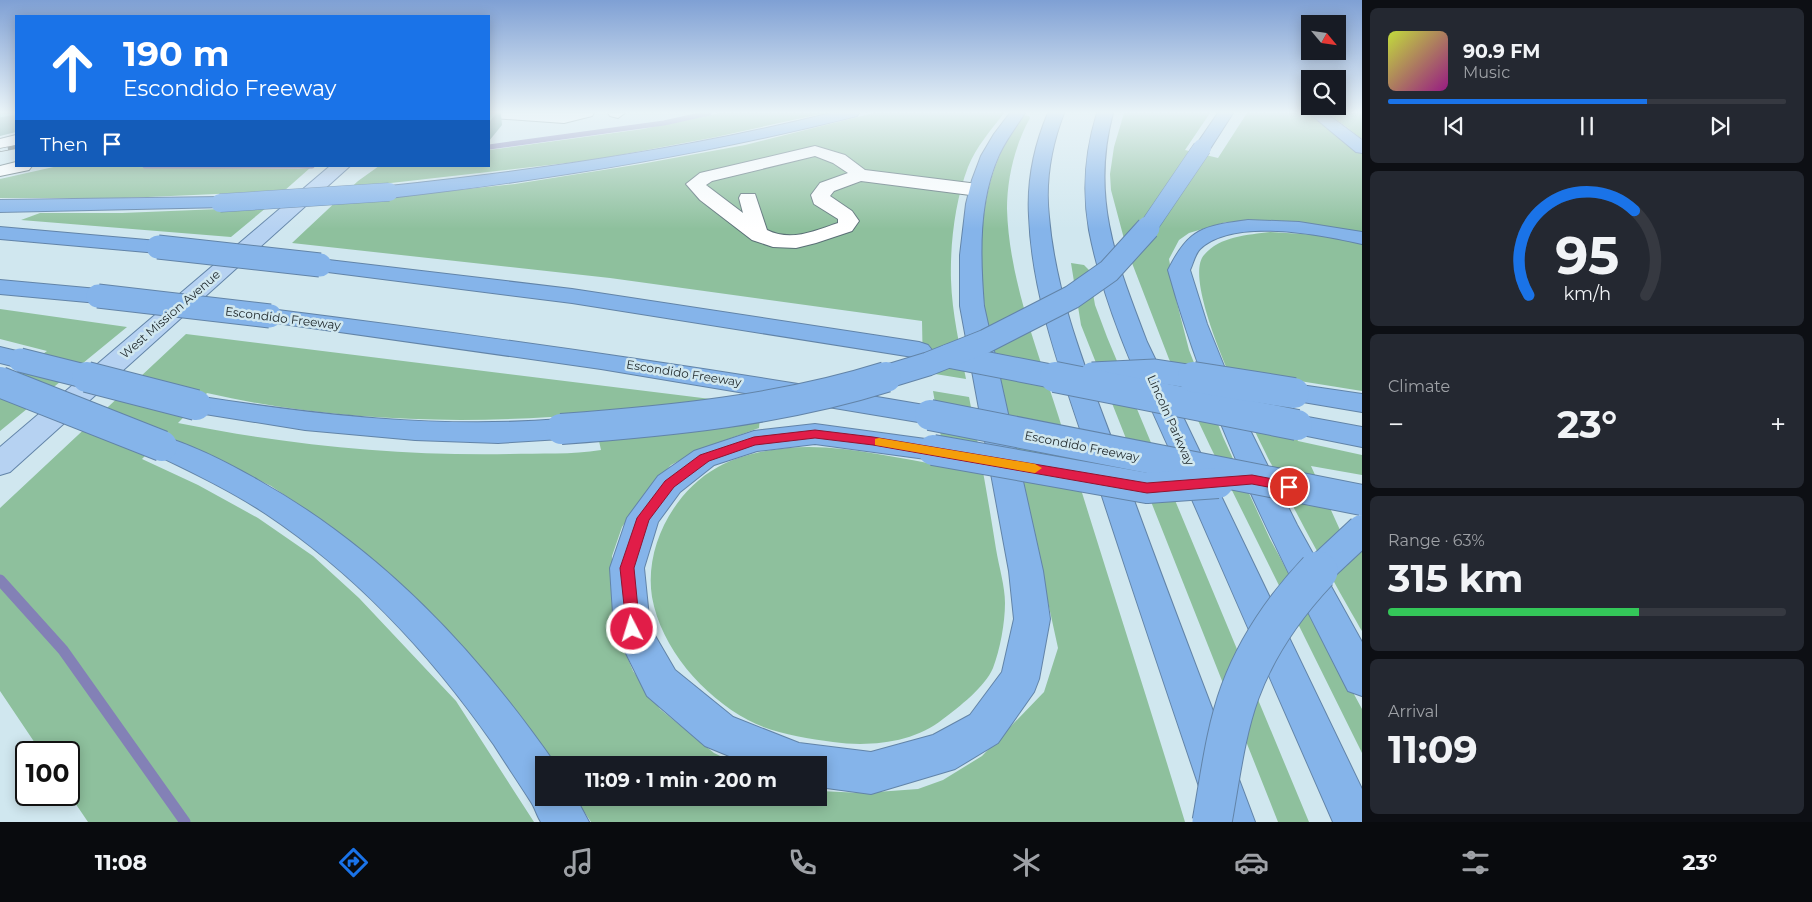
<!DOCTYPE html>
<meta charset="utf-8">
<style>
body{margin:0;font-family:Montserrat,sans-serif;background:#242831;color:#f1f3f6;height:100vh;display:flex;flex-direction:column;font-size:19px;white-space:nowrap}
*{box-sizing:border-box;margin:0}
p{font-size:16px;color:#9ea1a6}
.icon{flex:none;width:28px;height:28px;fill:none;stroke:currentColor;stroke-width:2;stroke-linecap:round;stroke-linejoin:round}
.map{position:relative;flex:1;overflow:hidden}
.panel{display:flex;flex-direction:column;gap:8px;padding:8px;background:#0d0f14;width:450px}
.panel>*{flex:none}
.top-card{position:absolute;left:15px;top:15px;width:475px;height:152px;border-radius:0px;box-shadow:0 2px 12px #0003;background:#1a73e8;color:#fff;overflow:hidden}
.needle{width:32px;rotate:119deg}
.fabs{position:absolute;left:1301px;top:15px;display:grid;gap:10px}
.fabs a{display:grid;place-items:center;width:45px;height:45px;border-radius:0px;background:#171b24;box-shadow:0 2px 12px #0003;font-size:25px}
.speed{position:absolute;left:15px;top:741px;display:flex;gap:10px;font-size:25px;font-weight:700;text-align:center}
.speed>*{display:grid;place-content:center;width:65px;height:65px;border-radius:50%;background:#171b24;box-shadow:0 2px 12px #0003;line-height:1}
.speed .limit{border:2px solid #111;border-radius:8px;background:#fff;color:#111}
.pin{position:absolute;display:grid;place-items:center;width:42px;height:42px;color:#fff;margin:-21px;border:2px solid #fff;border-radius:50%;box-shadow:0 1px 5px #0007}
.me{position:absolute;width:55px;margin:-28px;rotate:355deg;stroke-linejoin:round;filter:drop-shadow(0 0 4px #0008)}
.turn{display:flex;align-items:center;gap:18px;height:105px;padding:0 25px;font-size:22px}
.turn .icon{width:65px;height:65px;stroke-width:2.5}
.turn b{display:block;font-size:35px;line-height:42px}
.then{display:flex;align-items:center;height:48px;padding:0 25px;background:#0003;gap:10px;font-size:19px}
.big{font-size:38px;font-weight:700;line-height:1.1}
.panel .widget{flex:1;display:flex;flex-direction:column;justify-content:center;gap:8px;min-width:0;padding:0 18px;border-radius:8px;background:#242831}
.panel .dial{align-items:center;gap:0}
.dial svg{height:130px;overflow:visible;fill:none;stroke:#363941;stroke-width:7;stroke-linecap:round;text-anchor:middle}
.dial text{fill:#f1f3f6;stroke:none}
.song{display:flex;align-items:center;gap:15px}
.cover{width:60px;height:60px;border-radius:8px;background:linear-gradient(135deg,hsl(70 70% 55%),hsl(310 70% 35%))}
.played{height:5px;border-radius:2px;background:linear-gradient(90deg,#1a73e8 65%,#363941 65%)}
.keys{display:flex;justify-content:space-around;direction:ltr}
.heat{display:flex;justify-content:space-between;align-items:center;font-size:28px;direction:ltr}
.charge{height:8px;border-radius:4px;background:linear-gradient(90deg,#34c759 63%,#363941 0)}
.trip{position:absolute;left:535px;top:756px;width:292px;height:50px;border-radius:0px;background:#171b24;box-shadow:0 2px 12px #0003;font-weight:700;line-height:50px;text-align:center}
.tabs{display:flex;height:80px;justify-content:space-around;align-items:center;background:#090b0e;color:#9ea1a6}
.tabs .icon{width:35px;height:35px}
.tabs .current{color:#1a73e8}
.tabs b{font-size:22px;color:#f1f3f6}
main{display:flex;flex:1;min-height:0}
.map>svg:first-child{display:block}
.green{fill:#8ec09d;fill-rule:evenodd}
.lines{fill:none;stroke-linecap:round;stroke-linejoin:round}
.stream-far1{stroke:#8381b6;stroke-width:5}
.stream{stroke:#8381b6;stroke-width:11}
.minor-casing{stroke:#5a6f76;stroke-width:2}
.major-casing{stroke:#6284a8;stroke-width:2}
.highway-casing{stroke:#6284a8;stroke-width:2}
.minor{fill:#fff;fill-rule:evenodd}
.major{fill:#b6d2f2;fill-rule:evenodd}
.highway{fill:#85b4ea;fill-rule:evenodd}
.rail-casing{stroke:#505d61;stroke-width:4}
.rail{stroke:#d0e7ef;stroke-width:2.5;stroke-dasharray:8;stroke-linecap:butt}
.highway-bridge-far3-casing{stroke:#6284a8;stroke-width:19;stroke-linecap:butt}
.highway-bridge-far2-casing{stroke:#6284a8;stroke-width:25;stroke-linecap:butt}
.highway-bridge-far1-casing{stroke:#6284a8;stroke-width:32;stroke-linecap:butt}
.highway-bridge-casing{stroke:#6284a8;stroke-width:41;stroke-linecap:butt}
.highway-bridge-far3{stroke:#85b4ea;stroke-width:18}
.highway-bridge-far2{stroke:#85b4ea;stroke-width:23}
.highway-bridge-far1{stroke:#85b4ea;stroke-width:30}
.highway-bridge{stroke:#85b4ea;stroke-width:39}
.shaded-wall{fill:#669d96}
.building{fill:#91e0d6;stroke:#669d96}
.route{fill:#e11d48;stroke:#92132f}
.slow{fill:#f59e0b}
.labels{text-anchor:middle;dominant-baseline:central;stroke-width:5;stroke-linejoin:round;paint-order:stroke}
.street-label{font-size:12px;fill:#212a2d;stroke:#d0e7ef}
</style>
<main>
<div class="map">
<svg width="1362" height="822" viewBox="0 0 1362 822">
<rect width="100%" height="100%" fill="#d0e7ef"/>
<!-- green -->
<g class="green">
<path d="M720 113H825L716 137 593 160 382 184 383 198 515 184 641 164 745 145 874 113H1004C991 130 976 147 968 167 955 201 950 244 951 280 952 313 960 347 966 379L923 372 922 321 610 278 292 243 358 181 379 166H489V150L643 129Z"/>
<polygon points="1124,113 1210,113 1185,150 1218,158 1247,113 1310,113 1362,153 1362,232 1283,222 1226,222 1189,233 1179,240 1169,259 1176,299 1189,350 1223,437 1270,539 1362,709 1362,753 1210,446 1169,359 1127,250 1111,190 1110,174 1114,147"/>
<polygon points="1328,113 1362,113 1362,139"/>
<path d="M1024 115 1029 116 1030 118C1015 145 1007 178 1007 209 1009 280 1038 351 1059 418 1100 553 1144 687 1185 822H591L575 798H819V791L863 793 918 789 943 780 982 756 1044 692 1058 648 986 318C977 248 978 172 1024 115Z"/>
<polygon points="58,166 299,169 310,168 284,191 125,198 0,198 0,179"/>
<polygon points="267,207 231,237 21,220 40,213 122,213"/>
<path d="M1270 232 1319 235 1362 244V391L1263 375 1298 441 1362 455V475L1311 466 1340 530 1362 549V631C1334 583 1169 295 1204 255 1220 236 1248 235 1270 232Z"/>
<polygon points="1071,263 1084,265 1089,270 1095,305 1107,337 1309,822 1278,822 1081,325"/>
<polygon points="0,309 127,327 0,431 0,385 47,351 0,339"/>
<path d="M186 334 743 403 760 416 759 428 703 448 671 465 649 488 622 527 612 556V586L616 629 633 671 660 709 714 753 739 765H553L470 655 399 582 328 524 271 486 165 435 142 459 198 485 258 518 313 556 359 598 456 701 534 822H88L69 794V752H41L0 691V508ZM207 393C333 422 465 425 593 414L601 450C572 455 540 453 510 454 398 456 288 445 178 423Z"/>
<path d="M933 391 969 397C979 448 988 498 996 549 999 567 1005 586 1005 603 1005 623 1000 650 993 668 985 687 959 707 943 719 914 743 869 747 833 742 805 738 772 733 748 720 703 696 661 648 652 597 644 547 674 491 718 467 738 456 765 450 787 448 839 443 894 458 946 466Z"/>
</g>
<g class="lines">
<!-- stream-far1 -->
<g class="stream-far1">
<polyline points="489,147 664,123 709,113"/>
<polyline points="145,166 312,166"/>
</g>
<!-- stream -->
<polyline class="stream" points="0,580 63,650 185,822"/>
<defs>
<g id="minor">
<polygon points="489,113 594,113 592,116 564,123 493,118 489,117"/>
<polygon points="608,113 625,113 618,118 610,116"/>
<polygon points="16,135 16,145 0,149 0,139"/>
<path d="M815 146 845 155 865 170 978 184 985 186 987 190 985 194 978 196 861 181 834 191 830 196 852 211 859 221 852 231 816 243 796 248 773 247 752 240 700 200 686 184 700 173ZM815 156 833 163 848 173 820 183 811 195 814 204 838 219V223C814 231 791 242 767 230L755 194H741L739 198 743 213 706 185 712 181Z"/>
<polygon points="16,162 16,166 32,166 29,170 0,176 0,166"/>
</g>
<polygon id="major" points="330,166 350,166 10,472 0,475 0,447"/>
<g id="highway">
<path d="M831 113H859L857 116C703 155 547 180 389 198L382 196 380 192 382 188 389 186C538 170 686 149 831 113Z"/>
<path d="M1010 113H1025C1016 127 1006 140 999 155 978 202 980 256 984 306L1043 571 1050 619 1039 679 1034 692 998 743 955 769 871 794 819 787V765H751L705 746 647 696 614 629 610 568 627 518 658 476 694 451 754 431 815 424 933 440 943 443 948 450 943 457 933 460 815 444 757 451 714 465 680 492 658 522 644 568 650 627 675 670 733 717 799 743 871 752 933 735 970 715 1002 672 1014 619 1009 571 960 306V255L966 204 972 180 981 156 994 134Z"/>
<path d="M1048 113H1064C1051 147 1045 182 1049 217 1056 299 1089 377 1117 453 1161 577 1209 699 1255 822H1211C1169 698 1127 574 1087 450 1062 374 1032 297 1029 216 1027 181 1034 146 1048 113Z"/>
<path d="M1097 113H1113C1090 199 1117 263 1147 342L1362 789V822H1333C1283 708 1233 594 1183 479 1147 398 1106 318 1089 230 1082 190 1085 152 1097 113Z"/>
<polygon points="1218,113 1233,113 1208,152 1196,152 1194,148"/>
<polygon points="1309,113 1326,113 1362,140 1362,153 1356,152"/>
<polygon points="220,197 227,199 230,203 227,207 0,212 0,200"/>
<path d="M1248 220 1299 222 1362 232V244C1321 235 1234 217 1200 249 1195 254 1193 264 1190 270L1207 324 1249 428 1297 525 1362 642V696L1348 691C1277 552 1210 421 1168 270 1189 228 1203 226 1248 220Z"/>
<polygon points="0,227 158,241 165,243 168,247 165,251 158,253 0,239"/>
<polygon points="320,259 572,289 919,342 928,345 932,350 928,355 919,358 572,303 312,270 309,265 312,260"/>
<polygon points="0,280 98,289 106,291 109,296 106,301 98,303 0,294"/>
<path d="M270 309C491 337 711 368 930 406L940 408 944 415 940 422 930 424 601 369 262 321 258 316 262 311Z"/>
<polygon points="0,347 29,354 33,360 29,366 20,368 0,363"/>
<polygon points="1294,384 1362,394 1362,412 1285,399 1281,393 1285,387"/>
<path d="M196 396C317 415 439 429 561 419L571 422 575 429 571 436 561 439 498 443 415 440 305 430 186 411 182 405 186 399Z"/>
<polygon points="1297,415 1362,427 1362,447 1287,432 1283,425 1287,418"/>
<path d="M162 436C195 446 228 463 258 480 381 549 476 650 556 765H544V798H576L589 822H541C537 816 535 808 531 802 519 783 506 764 494 745 432 656 356 574 266 514 230 490 191 472 152 453L148 446 152 439Z"/>
</g>
</defs>
<!-- minor casing -->
<use href="#minor" class="minor-casing"/>
<!-- major casing -->
<use href="#major" class="major-casing"/>
<!-- highway casing -->
<use href="#highway" class="highway-casing"/>
<!-- minor -->
<use href="#minor" class="minor"/>
<!-- major -->
<use href="#major" class="major"/>
<!-- highway -->
<use href="#highway" class="highway"/>
<defs>
<polyline id="rail" points="0,150 16,147"/>
</defs>
<!-- rail casing -->
<use href="#rail" class="rail-casing"/>
<!-- rail -->
<use href="#rail" class="rail"/>
<defs>
<g id="highway-bridge-far3">
<polyline points="220,203 389,192"/>
<polyline points="1147,229 1202,148"/>
</g>
<g id="highway-bridge-far2">
<polyline points="158,247 320,265"/>
<polyline points="98,296 270,316"/>
<polyline points="948,356 1061,378"/>
<polyline points="20,360 92,378"/>
<polyline points="1092,374 1155,371 1201,378"/>
<polyline points="882,378 928,364 986,341 1072,297 1109,271 1148,228"/>
</g>
<g id="highway-bridge-far1">
<polyline points="87,377 196,405"/>
<polyline points="1055,377 1297,425"/>
<polyline points="1193,377 1294,393"/>
<polyline points="0,382 162,446"/>
<polyline points="930,415 1362,500"/>
<path d="M561 429C670 421 781 410 886 377"/>
<polyline points="933,450 1147,488 1218,483"/>
<polyline points="1317,572 1362,530"/>
</g>
<path id="highway-bridge" d="M1212 822C1220 779 1225 733 1240 692 1257 646 1285 606 1318 571"/>
</defs>
<!-- highway-bridge-far3 casing -->
<use href="#highway-bridge-far3" class="highway-bridge-far3-casing"/>
<!-- highway-bridge-far2 casing -->
<use href="#highway-bridge-far2" class="highway-bridge-far2-casing"/>
<!-- highway-bridge-far1 casing -->
<use href="#highway-bridge-far1" class="highway-bridge-far1-casing"/>
<!-- highway-bridge casing -->
<use href="#highway-bridge" class="highway-bridge-casing"/>
<!-- highway-bridge-far3 -->
<use href="#highway-bridge-far3" class="highway-bridge-far3"/>
<!-- highway-bridge-far2 -->
<use href="#highway-bridge-far2" class="highway-bridge-far2"/>
<!-- highway-bridge-far1 -->
<use href="#highway-bridge-far1" class="highway-bridge-far1"/>
<!-- highway-bridge -->
<use href="#highway-bridge" class="highway-bridge"/>
</g>
<!-- shaded-wall -->
<g class="shaded-wall">
<polygon points="497,113 501,113 502,125 489,141 489,123"/>
<polygon points="16,115 16,132 0,136 0,118"/>
</g>
<!-- building -->
<g class="building">
<polygon points="0,113 16,113 16,115 0,118"/>
<polygon points="489,113 497,113 489,123"/>
</g>
<!-- sky -->
<linearGradient id="sky" x2="0" y2="1"><stop stop-color="#7fa0d4"/><stop offset="0.49" stop-color="#eaf4f8"/><stop offset="1" stop-color="#eaf4f8" stop-opacity="0"/></linearGradient>
<rect width="1362" height="229" fill="url(#sky)"/>
<!-- route -->
<polygon class="route" points="815,430 873,437 1147,483 1252,475 1289,482 1295,487 1289,491 1252,484 1147,493 873,445 815,438 755,445 709,461 674,487 649,520 634,568 640,629 638,633 632,635 627,633 620,568 637,518 665,481 700,455 754,437"/>
<!-- slow -->
<polygon class="slow" points="879,438 1035,464 1042,468 1035,473 875,445 875,439"/>
<g class="labels">
<!-- street labels -->
<g class="street-label">
<text transform="translate(170 314) rotate(-41)">West Mission Avenue</text>
<text transform="translate(283 318) rotate(7)">Escondido Freeway</text>
<text transform="translate(684 373) rotate(9)">Escondido Freeway</text>
<text transform="translate(1171 420) rotate(66)">Lincoln Parkway</text>
<text transform="translate(1082 446) rotate(11)">Escondido Freeway</text>
</g>
</g>
</svg>
<div class="fabs">
<a><svg class="needle" viewBox="-14 -14 28 28"><path d="M0-13l5 13h-10z" fill="#e53935"/><path d="M0 13l5-13h-10z" fill="#9ea1a6"/></svg></a>
<a><svg class="icon" aria-label="search" viewBox="0 0 24 24"><circle cx="10" cy="10" r="6"/><path d="M15 15l6 6"/></svg></a>
</div>
<div class="speed"><div class="limit">100</div></div>
<div class="pin" style="left:1289px;top:487px;background:#d93025"><svg class="icon" aria-label="arrive" viewBox="0 0 24 24"><path d="M6 21V4h12l-3 4 3 4H6"/></svg></div>
<svg class="me" style="left:632px;top:629px" viewBox="-20 -20 40 40"><circle r="17" fill="#e11d48" stroke="#fff" stroke-width="3"/><path d="M0-11L8 9 0 5-8 9z" fill="#fff"/></svg>
<div class="trip">11:09 · 1 min · 200 m</div>
<div class="top-card">
<div class="turn"><svg class="icon" aria-label="ahead" viewBox="0 0 24 24"><path d="M12 20V5M6 11l6-6 6 6"/></svg><div><b>190 m</b>Escondido Freeway</div></div>
<div class="then">Then<svg class="icon" aria-label="arrive" viewBox="0 0 24 24"><path d="M6 21V4h12l-3 4 3 4H6"/></svg></div>
</div>
</div>
<section class="panel">
<div class="widget">
<div class="song"><i class="cover"></i><div><b>90.9 FM</b><p>Music</p></div></div>
<div class="played"></div>
<div class="keys"><svg class="icon" aria-label="previous" viewBox="0 0 24 24"><path d="M18 5L8 12l10 7zM5 5v14"/></svg><svg class="icon" aria-label="pause" viewBox="0 0 24 24"><path d="M8 5v14M16 5v14"/></svg><svg class="icon" aria-label="next" viewBox="0 0 24 24"><path d="M6 5l10 7-10 7zM19 5v14"/></svg></div>
</div>
<div class="widget dial"><svg viewBox="0 0 100 80">
<path d="M14 69A42 42 0 1 1 86 69"/>
<path d="M14 69A42 42 0 0 1 79 17" stroke="#1a73e8"/>
<text x="50" y="56" font-size="32" font-weight="700">95</text>
<text x="50" y="72" font-size="11">km/h</text>
</svg></div>
<div class="widget"><p>Climate</p>
<div class="heat"><a>−</a><b class="big">23°</b><a>+</a></div>
</div>
<div class="widget"><p>Range · 63%</p><b class="big">315 km</b><div class="charge"></div></div>
<div class="widget"><p>Arrival</p><b class="big">11:09</b></div>
</section>
</main>
<nav class="tabs">
<b>11:08</b>
<svg class="icon current" aria-label="directions" viewBox="0 0 24 24"><path d="M12 3l9 9-9 9-9-9zM9 14v-3h6M13 9l2 2-2 2"/></svg>
<svg class="icon" aria-label="music" viewBox="0 0 24 24"><path d="M9 18V5l10-2v13"/><circle cx="6" cy="18" r="3"/><circle cx="16" cy="16" r="3"/></svg>
<svg class="icon" aria-label="phone" viewBox="0 0 24 24"><path d="M5 4h4l2 5-3 2q2 4 5 5l2-3 5 2v4C11 20 4 13 5 4z"/></svg>
<svg class="icon" aria-label="climate" viewBox="0 0 24 24"><path d="M12 3v18M4 7l16 10M4 17L20 7"/></svg>
<svg class="icon" aria-label="car" viewBox="0 0 24 24"><path d="M5 17H2v-5l4-1 3-4h7l3 4 3 1v5h-3M9 17h6M6 11h13"/><circle cx="7" cy="17" r="2"/><circle cx="17" cy="17" r="2"/></svg>
<svg class="icon" aria-label="filters" viewBox="0 0 24 24"><path d="M4 7h16M4 17h16"/><circle cx="9" cy="7" r="2"/><circle cx="15" cy="17" r="2"/></svg>
<b>23°</b>
</nav>
